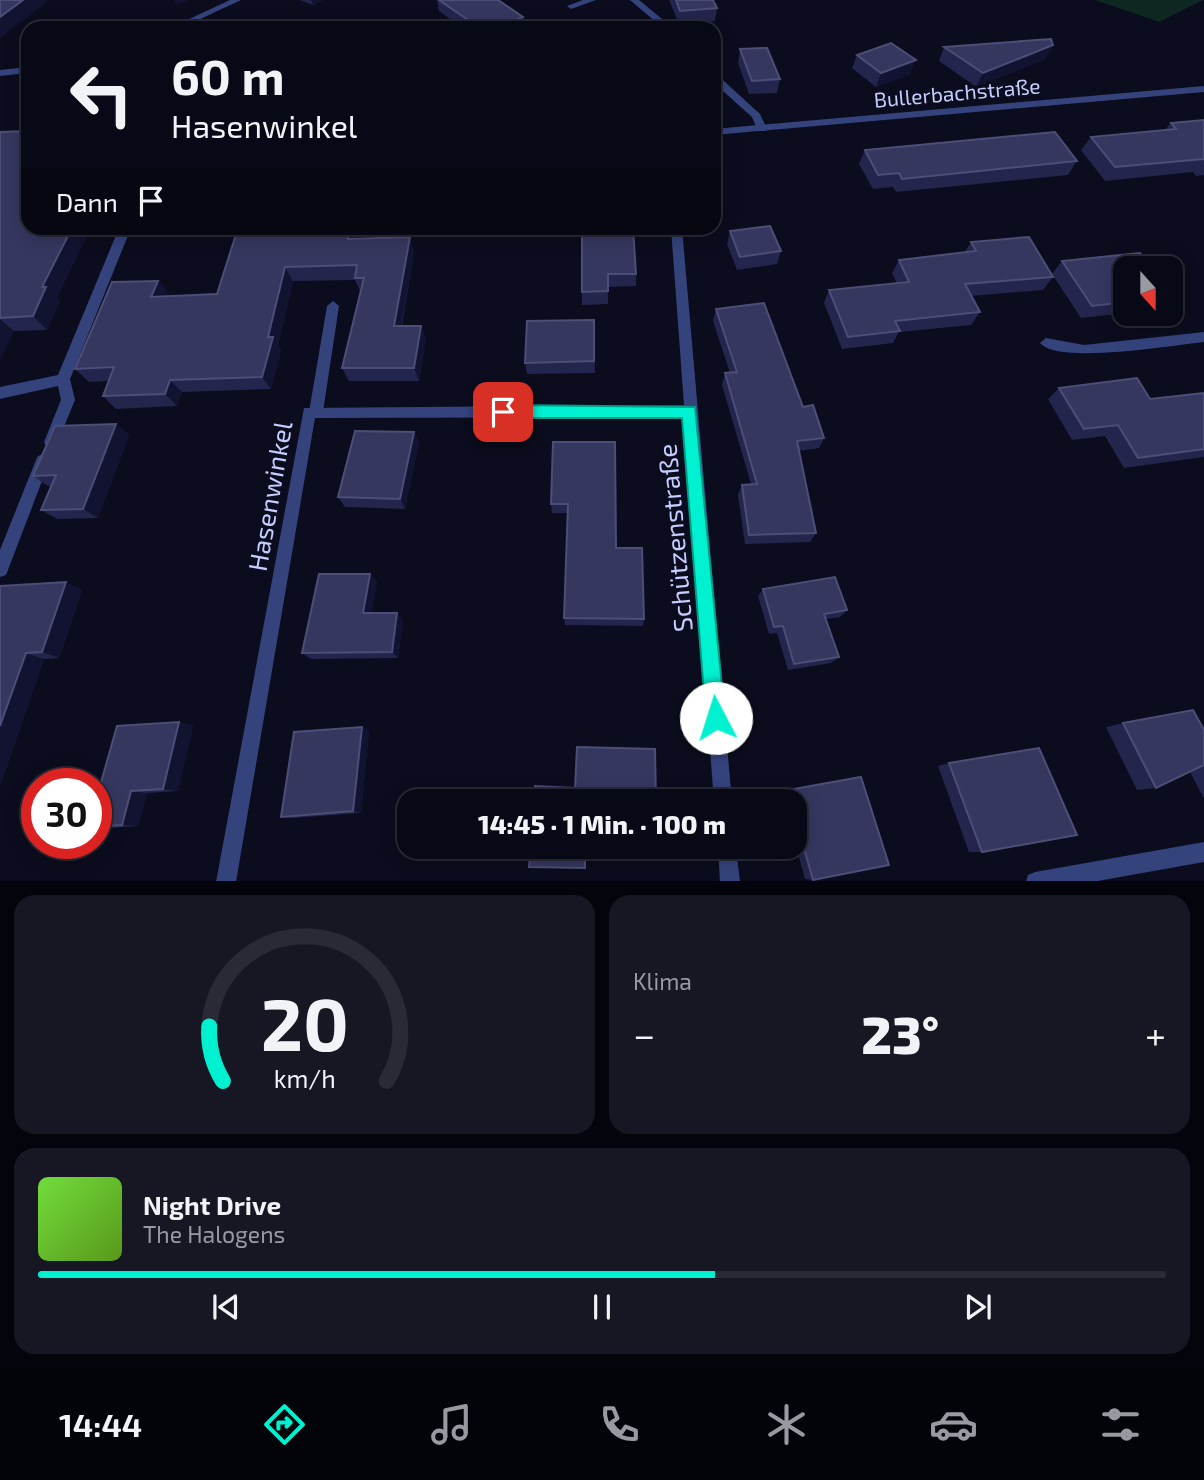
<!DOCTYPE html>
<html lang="de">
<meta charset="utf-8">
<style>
body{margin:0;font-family:"Exo 2",sans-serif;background:#161723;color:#f1f3f6;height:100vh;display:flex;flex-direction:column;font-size:26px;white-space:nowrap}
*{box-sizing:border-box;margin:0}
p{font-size:23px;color:#989aa1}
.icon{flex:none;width:38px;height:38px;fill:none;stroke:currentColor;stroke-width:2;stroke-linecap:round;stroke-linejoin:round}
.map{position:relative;height:881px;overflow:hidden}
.sheet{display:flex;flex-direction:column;gap:14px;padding:14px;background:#04050c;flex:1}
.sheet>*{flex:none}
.top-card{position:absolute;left:21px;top:21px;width:700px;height:214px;border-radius:21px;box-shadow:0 4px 18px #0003,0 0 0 2px #292a35;background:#080916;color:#f1f3f6;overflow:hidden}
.needle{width:46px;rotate:159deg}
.fabs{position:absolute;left:1113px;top:256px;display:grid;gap:14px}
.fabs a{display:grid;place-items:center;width:70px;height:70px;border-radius:14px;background:#080916;box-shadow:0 4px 18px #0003,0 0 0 2px #292a35;font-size:35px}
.speed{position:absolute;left:21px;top:768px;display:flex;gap:14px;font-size:35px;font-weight:700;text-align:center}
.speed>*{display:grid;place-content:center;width:91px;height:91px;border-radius:50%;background:#080916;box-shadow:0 4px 18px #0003,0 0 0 2px #292a35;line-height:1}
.speed .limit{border:10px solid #d22;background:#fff;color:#111}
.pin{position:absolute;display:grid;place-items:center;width:60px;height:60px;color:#fff;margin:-30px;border-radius:14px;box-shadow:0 4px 10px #0006}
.me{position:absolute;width:77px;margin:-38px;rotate:355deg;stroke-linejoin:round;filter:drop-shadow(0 0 5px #0008)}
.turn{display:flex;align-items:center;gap:24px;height:147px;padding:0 35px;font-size:32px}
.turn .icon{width:91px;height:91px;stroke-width:2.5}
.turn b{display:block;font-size:49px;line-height:60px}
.then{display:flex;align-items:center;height:66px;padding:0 35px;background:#0003;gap:14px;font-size:26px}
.big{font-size:52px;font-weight:800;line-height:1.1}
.sheet .tile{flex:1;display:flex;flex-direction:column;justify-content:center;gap:10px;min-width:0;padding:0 24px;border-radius:21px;background:#161723}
.sheet .dial{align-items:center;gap:0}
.dial svg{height:182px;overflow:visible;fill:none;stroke:#292a35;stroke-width:7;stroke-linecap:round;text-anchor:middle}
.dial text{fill:#f1f3f6;stroke:none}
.song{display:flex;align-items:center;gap:21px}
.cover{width:84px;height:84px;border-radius:10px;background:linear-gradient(135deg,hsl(100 70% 55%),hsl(90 70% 35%))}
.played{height:7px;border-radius:4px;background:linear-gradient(90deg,#00f1d0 60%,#292a35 60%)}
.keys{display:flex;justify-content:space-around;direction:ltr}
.heat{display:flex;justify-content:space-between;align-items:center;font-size:38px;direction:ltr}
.sheet .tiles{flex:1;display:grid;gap:14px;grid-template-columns:1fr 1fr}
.tile:last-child{grid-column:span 2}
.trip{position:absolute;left:397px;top:789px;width:410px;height:70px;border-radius:21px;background:#080916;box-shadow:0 4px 18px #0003,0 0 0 2px #292a35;font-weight:800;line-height:70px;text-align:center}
.tabs{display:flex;height:112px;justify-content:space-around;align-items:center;background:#030409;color:#989aa1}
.tabs .icon{width:49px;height:49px}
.tabs .active{color:#00f1d0}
.tabs b{font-size:32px;color:#f1f3f6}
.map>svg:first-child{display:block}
.green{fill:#0e2720}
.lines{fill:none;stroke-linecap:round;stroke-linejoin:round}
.service{fill:#35437d;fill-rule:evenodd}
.minor{fill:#35437d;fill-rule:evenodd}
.wall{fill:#23254c}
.shaded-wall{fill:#121331}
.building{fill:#35375f;stroke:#4c4e78;stroke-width:2}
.route{fill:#00f1d0;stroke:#009d87;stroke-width:2}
.labels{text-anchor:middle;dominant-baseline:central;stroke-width:7;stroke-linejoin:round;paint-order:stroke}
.far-street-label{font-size:21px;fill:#c6cdff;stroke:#0b0c1d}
.street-label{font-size:26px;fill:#c6cdff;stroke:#0b0c1d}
</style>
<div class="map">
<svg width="1204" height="882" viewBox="0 0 1204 882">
<rect width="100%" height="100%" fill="#0b0c1d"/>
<!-- green -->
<polygon class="green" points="1095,0 1203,0 1159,22"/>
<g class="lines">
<!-- service -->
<g class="service">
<polygon points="583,0 596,0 571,9 567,6"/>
<polygon points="630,0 639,0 673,28 663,28"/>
<polygon points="714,72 760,114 767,129 766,131 758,131 752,117 715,84"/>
<polygon points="333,301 339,306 323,412 321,416 311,416 309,412 327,306"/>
</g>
<!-- minor -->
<g class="minor">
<polygon points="230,0 241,0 181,28 170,28"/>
<polygon points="28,67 28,73 0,76 0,70"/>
<polygon points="1204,86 1204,92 714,135 714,129"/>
<polygon points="119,228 131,228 70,379 75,400 56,446 51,448 46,446 44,442 61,400 58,386 0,399 0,387 58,375"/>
<polygon points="671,228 682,228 732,802 714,802 685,417 315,418 236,882 216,882 304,408 684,405"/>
<path d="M1204 332V342C1174 345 1058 365 1040 343L1046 338 1084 345Z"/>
<polygon points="43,454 48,456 50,460 8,570 6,575 0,577 0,550 36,460 38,456"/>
<polygon points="1204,842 1204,862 1092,882 1026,882 1028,875 1035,872"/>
<polygon points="718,847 736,847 740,882 720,882"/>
</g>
</g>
<!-- wall -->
<g class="wall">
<polygon points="300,0 323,0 313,5"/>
<polygon points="437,0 498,0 523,17 524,28 462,28 439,11"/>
<polygon points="669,0 713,0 717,8 715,21 679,24"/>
<polygon points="1053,45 1045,59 976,87 939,61 944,47"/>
<polygon points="740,49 780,79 777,93 749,94 738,63"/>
<polygon points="857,55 910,74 876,87 852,68"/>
<polygon points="1204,120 1204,175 1196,176 1193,172 1105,181 1081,150 1091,137 1165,130 1171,123"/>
<polygon points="0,132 57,298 60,301 47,330 14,331 0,359"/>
<polygon points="865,150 1077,161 1068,175 896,192 893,187 873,189 859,164"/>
<polygon points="361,228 358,238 414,252 402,326 421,326 426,339 419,381 349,381 342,368 360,291 355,280 293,281 278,345 281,350 271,389 182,392 177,406 116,409 103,396 109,381 89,382 75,369 158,281 169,294 168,296 217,294"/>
<polygon points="582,228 636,274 636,286 608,287 608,304 582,305"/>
<polygon points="730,231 781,251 777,264 737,270 727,244"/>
<polygon points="971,242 1053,277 1043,290 971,296 980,312 971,325 899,332 893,343 842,349 824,303 829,290 897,283 892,273 899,260 964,253"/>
<polygon points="1062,261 1125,268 1125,313 1081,318 1052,274"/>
<polygon points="716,309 803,407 824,438 819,448 799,451 816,533 810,542 745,544 738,495 742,485 751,484 722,385 725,373 730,373 713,321"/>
<polygon points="594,320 595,373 527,374 525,363"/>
<polygon points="1059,388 1150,399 1204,393 1204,457 1124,468 1105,436 1072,440 1048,399"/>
<polygon points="116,424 129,435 98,518 57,519 41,510 51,486 48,486 33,476"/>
<polygon points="414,432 419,443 405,509 345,507 338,497"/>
<polygon points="553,442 616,548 644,619 643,626 565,625 564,618 568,513 552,513 551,504"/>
<polygon points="370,574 377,582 371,613 403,620 398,658 311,659 302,653"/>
<polygon points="0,586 82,590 59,658 44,659 0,786"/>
<polygon points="763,589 847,610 840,617 826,619 839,657 831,663 788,670 777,633 769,634 758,596"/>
<polygon points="179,722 193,726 178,791 147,793 138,826 96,829 96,787 100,786"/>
<polygon points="1123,723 1204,730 1204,797 1203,797 1190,772 1156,788 1137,790 1106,727"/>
<polygon points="362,727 369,731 361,813 292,818 281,817"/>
<polygon points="949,763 982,852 969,852 938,766"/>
<polygon points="861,777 889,865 813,880 805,879 794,839 794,802 785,802 782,792 788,790"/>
</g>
<!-- shaded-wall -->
<g class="shaded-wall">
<polygon points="23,0 46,0 47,2 0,38 0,17"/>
<polygon points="174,0 189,0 176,5"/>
<polygon points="311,0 323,0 313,5"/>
<polygon points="523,17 524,28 498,28"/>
<polygon points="1053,45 1045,59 976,87 983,73"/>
<polygon points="916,60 910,74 876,87 881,73"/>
<polygon points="72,228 91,228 57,298 60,301 47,330 33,316 42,287"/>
<polygon points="351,228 361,228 354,253 348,239"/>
<polygon points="410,237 414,252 399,339 394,326"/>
<polygon points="285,267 293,281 278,345 281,350 271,389 262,377 268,337"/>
<polygon points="158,281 169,294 163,311 151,297"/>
<polygon points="0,319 14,331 1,359 0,359"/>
<polygon points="421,326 426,339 419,381 414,368"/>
<polygon points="170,380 182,392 177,406 165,394"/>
<polygon points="116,424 129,435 98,518 83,509"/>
<polygon points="414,432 419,443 405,509 400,499"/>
<polygon points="370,574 377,582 370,620 363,613"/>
<polygon points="66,582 82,590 59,658 42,652"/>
<polygon points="397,613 403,620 398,658 392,652"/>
<polygon points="26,653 44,659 0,786 0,726"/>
<polygon points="179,722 193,726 178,791 163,789"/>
<polygon points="362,727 369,731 361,813 353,811"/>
<polygon points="131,791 147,793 138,826 122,825"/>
</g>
<!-- building -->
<g class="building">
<polygon points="0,0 23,0 0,17"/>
<polygon points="439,0 498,0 523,17 498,28 480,28"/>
<polygon points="676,0 713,0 717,8 680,11"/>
<polygon points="1051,39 1053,45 983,73 944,47"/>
<polygon points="891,43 916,60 881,73 857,55"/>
<polygon points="767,48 780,79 752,81 740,49"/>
<polygon points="1204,120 1204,159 1115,167 1091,137 1176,129 1171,123"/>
<polygon points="28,131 28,228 72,228 42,287 46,287 33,316 0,318 0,132"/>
<polygon points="1055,132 1077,161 902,179 899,173 878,175 865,150"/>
<polygon points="770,226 781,251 740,257 730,231"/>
<polygon points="238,228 351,228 348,239 410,237 394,326 421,326 414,368 342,368 364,278 355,278 357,265 285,267 268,337 273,337 262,377 170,380 165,394 103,396 114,367 75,369 112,282 158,281 151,297 217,294"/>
<polygon points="582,228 633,228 636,274 608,274 608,291 582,292"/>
<polygon points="1029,237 1053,277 965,284 980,312 895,321 900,331 848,337 829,290 909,282 899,260 976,251 971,242"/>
<polygon points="1140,253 1151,268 1125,268 1125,302 1092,306 1062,261"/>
<polygon points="764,303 803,407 813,405 824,438 797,441 816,533 749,535 742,485 757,484 725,373 737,372 716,309"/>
<polygon points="594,320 594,361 525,363 527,321"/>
<polygon points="1137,378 1150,399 1204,393 1204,449 1138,458 1118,425 1084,429 1059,388"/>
<polygon points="116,424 83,509 41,510 56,475 33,476 55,426"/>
<polygon points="355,431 414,432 400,499 338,497"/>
<polygon points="553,442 615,442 616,548 642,548 644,619 564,618 568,504 551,504"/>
<polygon points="319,574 370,574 363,613 397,613 392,652 302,653"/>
<polygon points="835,577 847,610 824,614 839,657 794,664 783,626 774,627 763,589"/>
<polygon points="66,582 42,652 26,653 0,726 0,586"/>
<polygon points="1193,710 1204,730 1204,765 1156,788 1123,723"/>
<polygon points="179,722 163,789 131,791 122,825 96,827 96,787 100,786 117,726"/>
<polygon points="362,727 353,811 281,817 294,732"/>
<polygon points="577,747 655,749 656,802 534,802 535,786 575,788"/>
<polygon points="1039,748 1077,835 982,852 949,763"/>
<polygon points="861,777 889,865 813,880 794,813 794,802 791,802 788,790"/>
<polygon points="531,847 585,847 585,868 529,867"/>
</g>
<!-- route -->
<polygon class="route" points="503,405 695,407 725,718 723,725 716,728 709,725 706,718 682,418 503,418 495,412"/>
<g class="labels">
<!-- far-street labels -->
<g class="far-street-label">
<text transform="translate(957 92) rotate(-5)">Bullerbachstraße</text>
</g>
<!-- street labels -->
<g class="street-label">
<text transform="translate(269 496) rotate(-80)">Hasenwinkel</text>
<text transform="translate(674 538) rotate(-95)">Schützenstraße</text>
</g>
</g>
</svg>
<div class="fabs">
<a><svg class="needle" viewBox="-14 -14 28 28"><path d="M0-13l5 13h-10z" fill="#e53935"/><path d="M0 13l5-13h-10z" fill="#989aa1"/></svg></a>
</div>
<div class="speed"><div class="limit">30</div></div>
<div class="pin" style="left:503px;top:412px;background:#d93025"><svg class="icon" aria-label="arrive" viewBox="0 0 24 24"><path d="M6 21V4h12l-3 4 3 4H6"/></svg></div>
<svg class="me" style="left:716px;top:718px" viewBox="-20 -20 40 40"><circle r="19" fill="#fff"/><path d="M0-13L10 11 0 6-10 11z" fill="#00f1d0"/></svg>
<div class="trip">14:45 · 1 Min. · 100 m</div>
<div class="top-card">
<div class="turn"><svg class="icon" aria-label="left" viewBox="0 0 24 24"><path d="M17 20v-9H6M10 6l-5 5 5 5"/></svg><div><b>60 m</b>Hasenwinkel</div></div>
<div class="then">Dann<svg class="icon" aria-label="arrive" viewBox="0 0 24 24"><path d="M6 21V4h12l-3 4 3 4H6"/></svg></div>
</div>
</div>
<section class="sheet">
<div class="tiles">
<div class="tile dial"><svg viewBox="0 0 100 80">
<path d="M14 69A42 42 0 1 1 86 69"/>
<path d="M14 69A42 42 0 0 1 8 45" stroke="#00f1d0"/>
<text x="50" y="56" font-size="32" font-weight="700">20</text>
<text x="50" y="72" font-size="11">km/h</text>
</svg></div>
<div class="tile"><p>Klima</p>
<div class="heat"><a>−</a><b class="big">23°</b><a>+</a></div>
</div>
<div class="tile">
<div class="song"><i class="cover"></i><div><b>Night Drive</b><p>The Halogens</p></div></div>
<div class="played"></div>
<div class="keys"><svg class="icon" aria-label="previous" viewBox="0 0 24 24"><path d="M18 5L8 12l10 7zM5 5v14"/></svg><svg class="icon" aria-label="pause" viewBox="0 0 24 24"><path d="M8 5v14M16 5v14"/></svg><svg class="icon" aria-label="next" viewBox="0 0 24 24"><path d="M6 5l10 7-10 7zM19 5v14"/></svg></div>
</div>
</div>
</section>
<nav class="tabs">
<b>14:44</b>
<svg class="icon active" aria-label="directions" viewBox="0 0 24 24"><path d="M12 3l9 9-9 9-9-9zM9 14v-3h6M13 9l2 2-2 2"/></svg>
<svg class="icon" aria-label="music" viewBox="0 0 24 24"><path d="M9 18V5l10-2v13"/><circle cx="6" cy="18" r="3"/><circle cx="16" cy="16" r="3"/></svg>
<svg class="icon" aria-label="phone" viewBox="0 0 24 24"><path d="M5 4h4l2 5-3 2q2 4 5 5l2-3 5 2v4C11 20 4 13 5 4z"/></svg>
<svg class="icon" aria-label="climate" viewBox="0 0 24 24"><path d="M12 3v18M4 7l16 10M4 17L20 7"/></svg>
<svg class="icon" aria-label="car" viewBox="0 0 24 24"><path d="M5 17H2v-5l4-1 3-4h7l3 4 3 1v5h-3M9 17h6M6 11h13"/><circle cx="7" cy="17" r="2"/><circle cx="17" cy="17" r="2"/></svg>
<svg class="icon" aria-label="filters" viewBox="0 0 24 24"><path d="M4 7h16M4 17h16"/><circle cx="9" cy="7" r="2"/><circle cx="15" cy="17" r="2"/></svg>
</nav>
